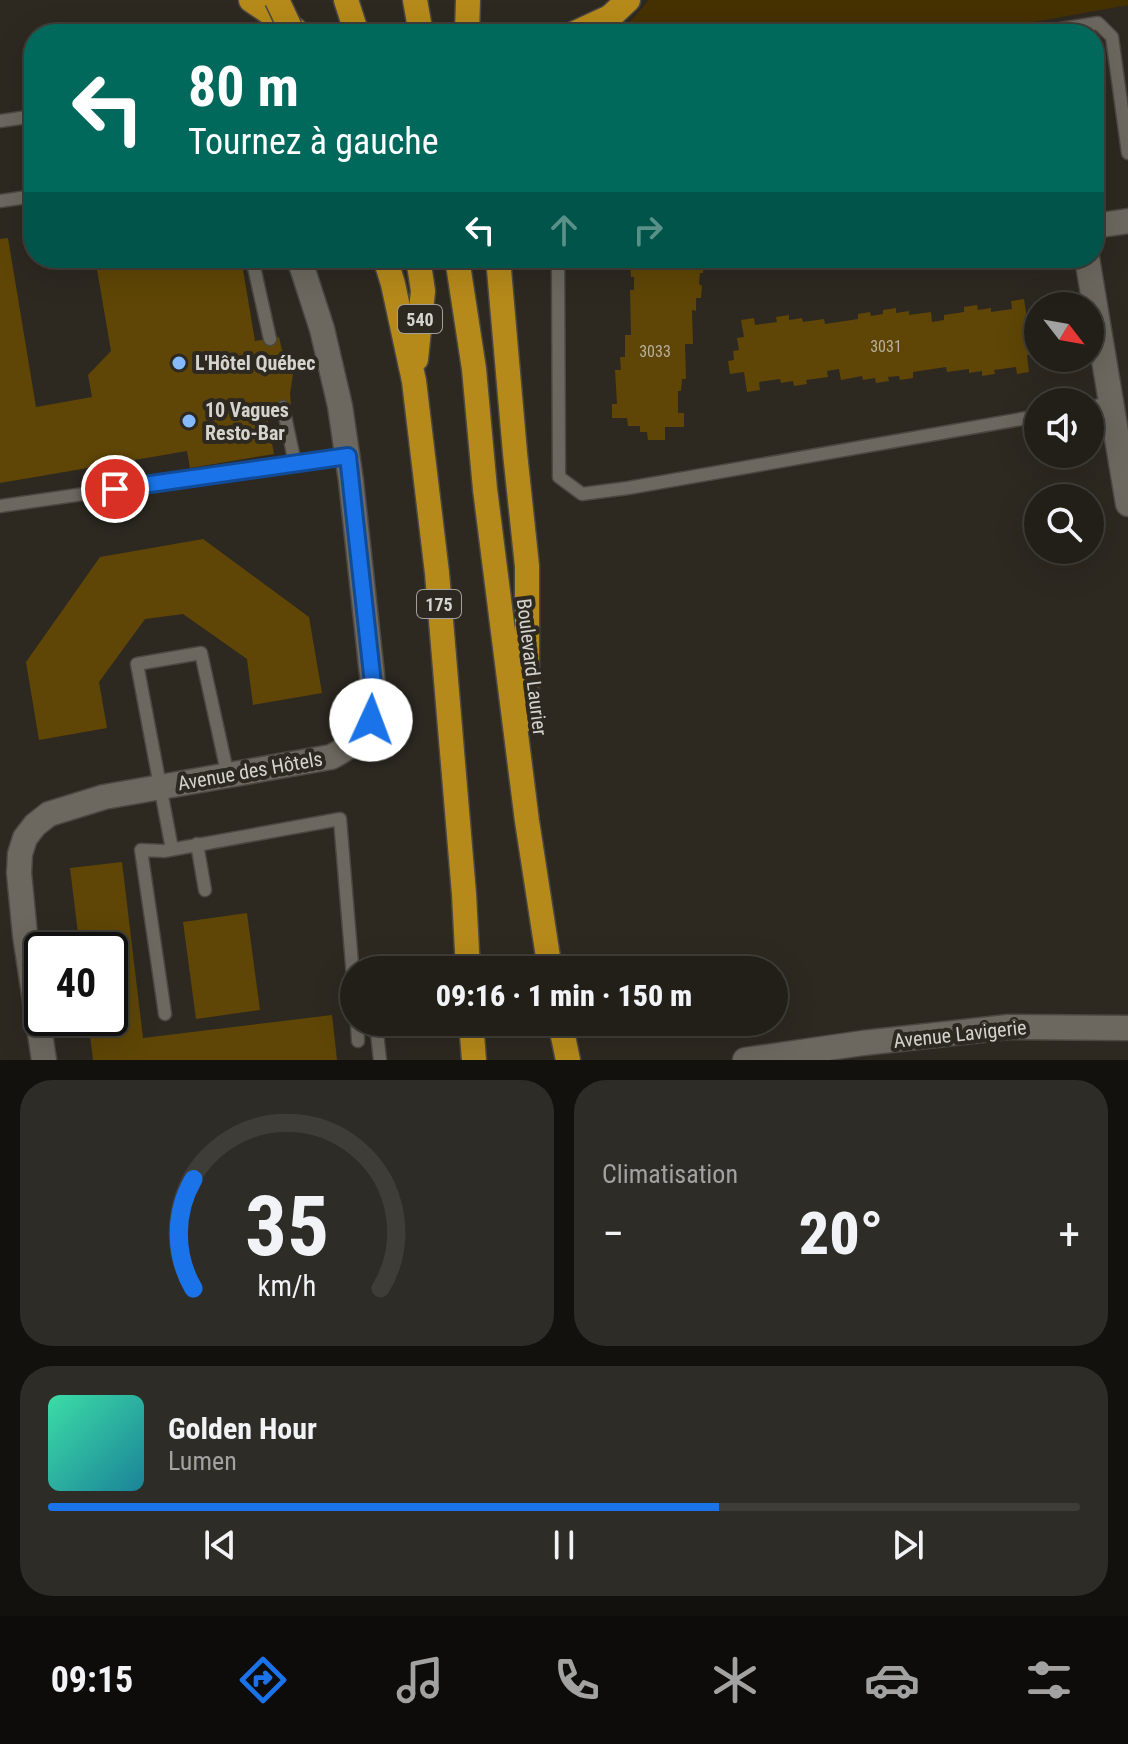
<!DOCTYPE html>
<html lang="fr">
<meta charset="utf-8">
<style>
body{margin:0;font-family:"Roboto Condensed",sans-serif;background:#2e2c26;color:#f1f3f6;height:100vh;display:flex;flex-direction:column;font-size:30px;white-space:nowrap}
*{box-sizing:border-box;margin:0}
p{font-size:26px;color:#a2a2a2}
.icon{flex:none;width:44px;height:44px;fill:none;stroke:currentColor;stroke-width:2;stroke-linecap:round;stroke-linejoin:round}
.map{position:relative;height:1060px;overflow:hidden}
.side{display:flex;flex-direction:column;gap:20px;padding:20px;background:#13110e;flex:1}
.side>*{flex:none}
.banner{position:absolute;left:24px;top:24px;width:1080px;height:244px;border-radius:32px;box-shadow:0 8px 32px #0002,0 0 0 2px #3f3d38;background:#00695c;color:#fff;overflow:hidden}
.needle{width:52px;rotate:121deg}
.controls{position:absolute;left:1024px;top:292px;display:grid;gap:16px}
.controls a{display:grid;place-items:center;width:80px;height:80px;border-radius:50%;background:#221f19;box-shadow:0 8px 32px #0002,0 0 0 2px #3f3d38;font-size:40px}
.speed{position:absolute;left:24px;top:932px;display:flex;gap:16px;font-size:40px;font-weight:700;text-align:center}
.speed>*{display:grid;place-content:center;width:104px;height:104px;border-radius:50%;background:#221f19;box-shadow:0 8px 32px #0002,0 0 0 2px #3f3d38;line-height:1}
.speed .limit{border:4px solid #111;border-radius:12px;background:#fff;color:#111}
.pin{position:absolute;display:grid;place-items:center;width:68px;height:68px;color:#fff;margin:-34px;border:4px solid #fff;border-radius:50%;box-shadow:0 2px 8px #0007}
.me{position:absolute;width:88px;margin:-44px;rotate:2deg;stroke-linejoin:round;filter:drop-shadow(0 0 6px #0008)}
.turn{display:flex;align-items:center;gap:28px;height:168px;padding:0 32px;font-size:36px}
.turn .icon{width:104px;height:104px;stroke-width:2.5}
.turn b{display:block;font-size:56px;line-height:68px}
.lanes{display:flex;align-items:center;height:76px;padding:0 32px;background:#0003;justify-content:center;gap:40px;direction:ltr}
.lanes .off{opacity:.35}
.big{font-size:60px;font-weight:800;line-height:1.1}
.side .card{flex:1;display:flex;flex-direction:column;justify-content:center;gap:12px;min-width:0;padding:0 28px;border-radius:32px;background:#2e2c26}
.side .dial{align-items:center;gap:0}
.dial svg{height:208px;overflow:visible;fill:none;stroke:#3f3d38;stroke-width:7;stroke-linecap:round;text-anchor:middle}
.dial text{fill:#f1f3f6;stroke:none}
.song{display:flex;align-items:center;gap:24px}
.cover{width:96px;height:96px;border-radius:12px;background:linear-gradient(135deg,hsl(160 70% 55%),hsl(190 70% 35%))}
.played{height:8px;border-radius:4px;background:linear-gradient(90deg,#1a73e8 65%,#3f3d38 65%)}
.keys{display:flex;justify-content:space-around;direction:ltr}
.heat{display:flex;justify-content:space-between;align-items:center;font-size:44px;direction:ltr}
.side .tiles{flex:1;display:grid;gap:20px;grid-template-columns:1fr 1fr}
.card:last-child{grid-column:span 2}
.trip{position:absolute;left:340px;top:956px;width:448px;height:80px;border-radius:40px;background:#221f19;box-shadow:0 8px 32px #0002,0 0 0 2px #3f3d38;font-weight:800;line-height:80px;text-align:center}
.dock{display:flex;height:128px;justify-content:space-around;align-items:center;background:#0e0c0a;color:#a2a2a2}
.dock .icon{width:56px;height:56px}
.dock .active{color:#1a73e8}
.dock b{font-size:36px;color:#f1f3f6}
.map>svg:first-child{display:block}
.green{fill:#453100}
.building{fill:#5f4606}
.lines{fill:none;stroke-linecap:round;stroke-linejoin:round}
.lane-casing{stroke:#4b4741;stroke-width:15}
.street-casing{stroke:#4b4741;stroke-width:27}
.secondary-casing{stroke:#4b4741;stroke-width:27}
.highway-casing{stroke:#4b4741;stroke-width:27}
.lane{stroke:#6c685f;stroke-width:12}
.street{stroke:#6c685f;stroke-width:24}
.secondary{stroke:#6c685f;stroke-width:24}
.highway{stroke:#b68a1a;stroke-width:24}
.highway-bridge-casing{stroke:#4b4741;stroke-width:27;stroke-linecap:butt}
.highway-bridge{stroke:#b68a1a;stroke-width:24}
.route-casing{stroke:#114b97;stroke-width:20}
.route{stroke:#1a73e8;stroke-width:14}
.poi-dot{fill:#86bbfb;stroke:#2d2921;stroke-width:3}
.labels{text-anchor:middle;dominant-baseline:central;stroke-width:8;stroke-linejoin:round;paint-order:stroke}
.number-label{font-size:16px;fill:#b8b09c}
.shield{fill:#2d2921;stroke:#a3a09a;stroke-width:2}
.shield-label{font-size:18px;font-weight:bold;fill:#d5d3ce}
.poi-label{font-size:20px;font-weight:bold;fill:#d5d3ce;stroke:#2d2921;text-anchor:start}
.street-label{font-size:20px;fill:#d5d3ce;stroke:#2d2921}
</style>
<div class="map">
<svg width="1128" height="1060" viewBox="0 0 1128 1060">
<rect width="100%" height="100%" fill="#2d2921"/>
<!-- green -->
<polygon class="green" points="649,0 1128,0 1128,5 968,34 619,34"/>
<!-- building -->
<g class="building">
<polygon points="8,238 36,407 92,397 88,375 111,351 95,258 241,258 255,341 279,337 282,350 288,359 293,374 290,394 291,405 266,410 274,454 190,468 187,451 0,483 0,239"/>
<polygon points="637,258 700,258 700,260 703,260 703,273 700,273 699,284 702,286 701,298 696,298 696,311 692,310 693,344 685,344 686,379 682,379 681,391 678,391 678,413 684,413 684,427 665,427 665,440 648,440 647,432 640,432 640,426 628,426 627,418 612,418 612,404 617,404 615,370 621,370 620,357 625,357 625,335 631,335 630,290 634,290 634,277 631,277 630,263 637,263"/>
<polygon points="1024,299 1027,320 1038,318 1038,341 1032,342 1034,354 1027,355 1029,372 1017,374 1016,367 994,370 995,374 982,376 982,371 969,373 969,369 947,372 946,367 913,372 913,378 900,380 899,376 888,377 889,381 876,383 875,378 863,380 862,376 841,380 839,369 827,371 828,377 806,380 807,384 794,386 793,381 781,383 780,379 759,382 760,390 747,392 744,372 730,374 728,361 734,360 733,351 739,350 737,338 744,337 741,320 754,318 755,325 777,322 776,317 789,315 789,320 802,318 803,322 824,319 825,324 858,319 858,314 870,312 871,316 883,314 883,310 896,308 896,313 909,311 909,315 931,312 932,322 944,320 944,315 964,312 964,307 977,305 978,310 991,308 991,312 1012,309 1011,301"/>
<polygon points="203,539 309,617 322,693 253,705 247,659 183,614 145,619 99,682 107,728 39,740 26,662 100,557"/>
<polygon points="122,862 143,1038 332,1015 337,1060 93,1060 88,1018 110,1018 110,950 80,950 70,868"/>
<polygon points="247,913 260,1010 196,1019 183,922"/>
</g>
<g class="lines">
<defs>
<g id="lane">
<polyline points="1030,34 1098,23 1112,37 1128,153"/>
<polyline points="0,121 34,116"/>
<polyline points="0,201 34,196"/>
<polyline points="252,258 270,339"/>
<polyline points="558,258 559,477 582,494 628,488 1038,416"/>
<polyline points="283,407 295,463"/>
<polyline points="1090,407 1111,403"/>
<polyline points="0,506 348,456"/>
<polyline points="197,844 205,890"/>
<polyline points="172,849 137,664 201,653 228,776"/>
<polyline points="165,1014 141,850 164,851 340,819 354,989"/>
<polyline points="357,1022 358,1041"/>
<polyline points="358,1022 377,1033 380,1060"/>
</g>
<g id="street">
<polyline points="1094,226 1128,221"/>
<polyline points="1087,258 1128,504"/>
</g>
<g id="secondary">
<path d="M44 1060 25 935 19 873 20 854 25 838 35 825 49 814 104 797 331 757C362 741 373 729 374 693L351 481 340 406 322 329 299 258"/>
<polyline points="745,1060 863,1043 1008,1027 1128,1028"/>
</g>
<g id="highway">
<polyline points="251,0 295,30"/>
<polyline points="346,0 357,34"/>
<polyline points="415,0 421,34"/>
<polyline points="467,34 468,0"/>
<polyline points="573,34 610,17"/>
<polyline points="601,34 610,17 628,0"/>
<polyline points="385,258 393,284 414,381 437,573 464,894 468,970"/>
<polyline points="457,258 474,369 485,489 527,821 550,970"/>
<polyline points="498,258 515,453 527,566 527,719"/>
<polyline points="416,359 423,291 418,258"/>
<polyline points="471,1022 474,1060"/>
<polyline points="560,1022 568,1060"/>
</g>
</defs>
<!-- lane casing -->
<use href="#lane" class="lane-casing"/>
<!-- street casing -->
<use href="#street" class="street-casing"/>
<!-- secondary casing -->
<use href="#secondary" class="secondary-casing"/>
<!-- highway casing -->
<use href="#highway" class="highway-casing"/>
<!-- lane -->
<use href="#lane" class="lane"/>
<!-- street -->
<use href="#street" class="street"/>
<!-- secondary -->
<use href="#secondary" class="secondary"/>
<!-- highway -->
<use href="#highway" class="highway"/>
<defs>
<polyline id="highway-bridge" points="277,0 293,34"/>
</defs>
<!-- highway-bridge casing -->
<use href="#highway-bridge" class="highway-bridge-casing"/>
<!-- highway-bridge -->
<use href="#highway-bridge" class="highway-bridge"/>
</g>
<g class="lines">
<defs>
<polyline id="route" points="115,489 348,456 374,693 371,720"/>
</defs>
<!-- route casing -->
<use href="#route" class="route-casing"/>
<!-- route -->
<use href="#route" class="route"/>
</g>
<!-- markers -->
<g class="poi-dot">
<circle cx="179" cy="363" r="8"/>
<circle cx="189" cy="421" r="8"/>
</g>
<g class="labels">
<!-- number labels -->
<g class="number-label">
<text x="886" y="346">3031</text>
<text x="655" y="351">3033</text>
</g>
<!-- shield labels -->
<g class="shield">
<rect x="398" y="305" width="44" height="28" rx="6"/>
<rect x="417" y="590" width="44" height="28" rx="6"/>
</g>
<g class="shield-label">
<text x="420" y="319">540</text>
<text x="439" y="604">175</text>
</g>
<!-- poi labels -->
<g class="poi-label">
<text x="195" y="363">L'Hôtel Québec</text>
<text x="205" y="410">10 Vagues<tspan x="205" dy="23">Resto-Bar</tspan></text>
</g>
<!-- street labels -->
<g class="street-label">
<text transform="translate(532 667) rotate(83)">Boulevard Laurier</text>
<text transform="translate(250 771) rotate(-10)">Avenue des Hôtels</text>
<text transform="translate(960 1034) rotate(-6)">Avenue Lavigerie</text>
</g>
</g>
</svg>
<div class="controls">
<a><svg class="needle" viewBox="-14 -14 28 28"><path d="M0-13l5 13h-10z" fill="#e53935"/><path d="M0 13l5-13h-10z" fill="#a2a2a2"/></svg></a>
<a><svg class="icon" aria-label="sound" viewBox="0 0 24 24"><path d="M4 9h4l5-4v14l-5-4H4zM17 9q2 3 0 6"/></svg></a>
<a><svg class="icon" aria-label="search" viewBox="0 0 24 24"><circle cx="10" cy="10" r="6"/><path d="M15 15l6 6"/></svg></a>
</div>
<div class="speed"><div class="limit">40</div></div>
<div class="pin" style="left:115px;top:489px;background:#d93025"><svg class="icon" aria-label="arrive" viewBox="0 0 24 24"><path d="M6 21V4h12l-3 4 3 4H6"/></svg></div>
<svg class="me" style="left:371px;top:720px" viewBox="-20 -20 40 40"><circle r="19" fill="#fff"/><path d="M0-13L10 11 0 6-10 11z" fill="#1a73e8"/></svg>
<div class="trip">09:16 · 1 min · 150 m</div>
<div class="banner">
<div class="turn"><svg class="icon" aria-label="left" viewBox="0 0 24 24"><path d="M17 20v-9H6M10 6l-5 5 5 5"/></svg><div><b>80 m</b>Tournez à gauche</div></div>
<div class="lanes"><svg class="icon" aria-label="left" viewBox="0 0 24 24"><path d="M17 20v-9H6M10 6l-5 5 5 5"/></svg><svg class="icon off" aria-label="ahead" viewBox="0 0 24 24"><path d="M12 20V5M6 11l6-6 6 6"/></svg><svg class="icon off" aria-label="right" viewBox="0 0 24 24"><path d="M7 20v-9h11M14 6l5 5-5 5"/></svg></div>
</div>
</div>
<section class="side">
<div class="tiles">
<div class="card dial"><svg viewBox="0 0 100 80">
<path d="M14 69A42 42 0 1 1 86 69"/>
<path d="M14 69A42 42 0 0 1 14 27" stroke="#1a73e8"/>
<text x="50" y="56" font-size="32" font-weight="700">35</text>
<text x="50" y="72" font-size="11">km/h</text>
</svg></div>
<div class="card"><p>Climatisation</p>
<div class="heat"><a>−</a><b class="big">20°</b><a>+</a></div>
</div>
<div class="card">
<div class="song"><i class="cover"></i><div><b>Golden Hour</b><p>Lumen</p></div></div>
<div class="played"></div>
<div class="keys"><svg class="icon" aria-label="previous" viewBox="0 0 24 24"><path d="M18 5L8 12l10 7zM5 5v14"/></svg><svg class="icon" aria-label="pause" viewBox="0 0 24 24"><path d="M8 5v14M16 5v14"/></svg><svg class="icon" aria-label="next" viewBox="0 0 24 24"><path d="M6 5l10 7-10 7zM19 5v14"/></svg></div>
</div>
</div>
</section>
<nav class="dock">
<b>09:15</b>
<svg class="icon active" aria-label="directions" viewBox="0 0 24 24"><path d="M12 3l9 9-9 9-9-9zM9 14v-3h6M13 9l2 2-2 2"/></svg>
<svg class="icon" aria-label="music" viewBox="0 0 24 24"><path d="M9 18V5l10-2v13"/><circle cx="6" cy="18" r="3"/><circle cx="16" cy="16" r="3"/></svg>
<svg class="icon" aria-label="phone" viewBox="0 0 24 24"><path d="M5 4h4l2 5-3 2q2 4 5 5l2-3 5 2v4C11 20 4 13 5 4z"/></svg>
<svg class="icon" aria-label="climate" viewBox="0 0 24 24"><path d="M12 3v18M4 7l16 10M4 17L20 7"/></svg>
<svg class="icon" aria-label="car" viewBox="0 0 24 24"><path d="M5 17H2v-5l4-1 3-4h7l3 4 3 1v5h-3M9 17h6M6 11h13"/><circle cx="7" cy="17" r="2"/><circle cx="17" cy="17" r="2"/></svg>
<svg class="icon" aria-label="filters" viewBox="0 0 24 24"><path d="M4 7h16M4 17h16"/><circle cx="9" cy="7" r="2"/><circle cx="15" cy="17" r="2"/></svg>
</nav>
